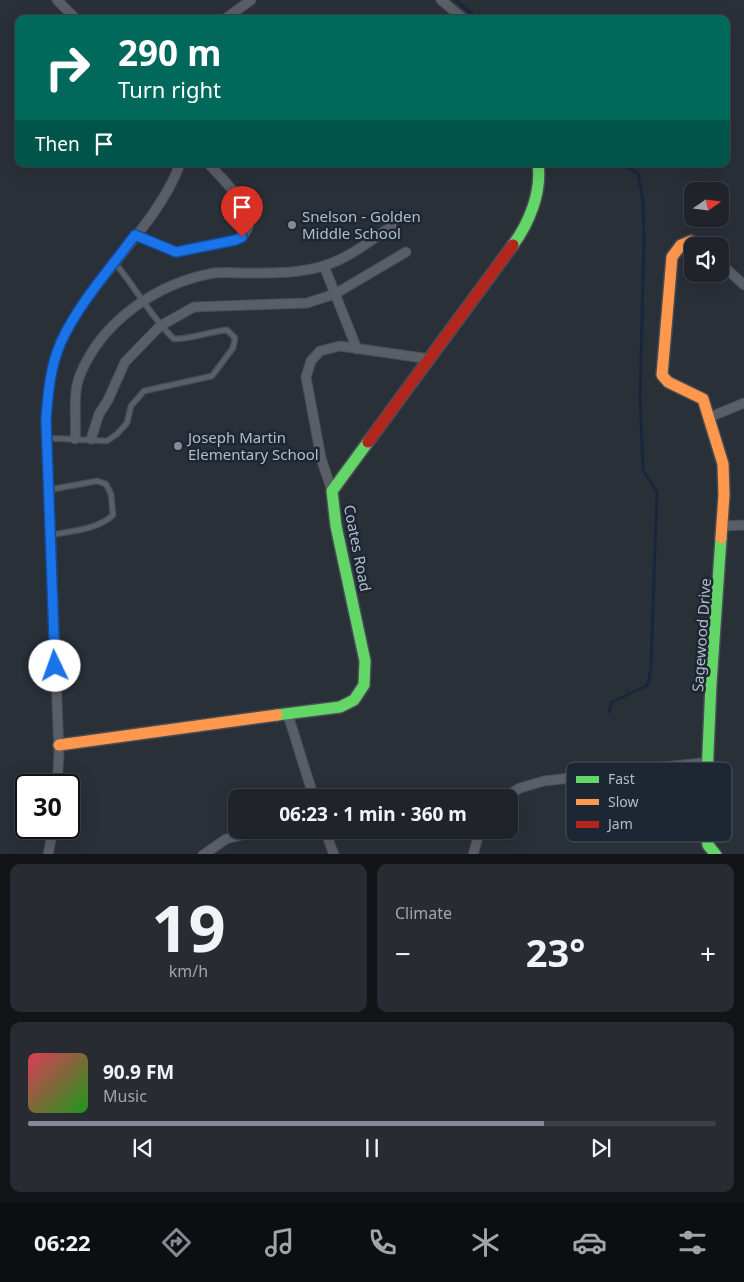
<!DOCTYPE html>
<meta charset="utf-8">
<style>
body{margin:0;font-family:"Noto Sans",sans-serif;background:#282c32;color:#f1f3f6;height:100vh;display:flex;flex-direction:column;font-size:19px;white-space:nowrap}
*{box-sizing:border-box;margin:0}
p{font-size:16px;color:#a2a4a8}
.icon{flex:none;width:28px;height:28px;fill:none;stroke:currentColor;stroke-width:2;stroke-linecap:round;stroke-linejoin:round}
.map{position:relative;height:854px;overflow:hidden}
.panel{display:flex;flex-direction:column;gap:10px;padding:10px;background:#121417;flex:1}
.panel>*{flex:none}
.hud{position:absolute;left:15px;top:15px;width:715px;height:152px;border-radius:10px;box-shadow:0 5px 20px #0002,0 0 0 1px #3d4147;background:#00695c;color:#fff;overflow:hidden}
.needle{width:32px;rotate:76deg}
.buttons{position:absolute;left:684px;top:182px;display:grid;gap:10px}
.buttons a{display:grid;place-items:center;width:45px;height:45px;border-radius:10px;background:#20242a;box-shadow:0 5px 20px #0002,0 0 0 1px #3d4147;font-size:25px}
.speed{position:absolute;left:15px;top:774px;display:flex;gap:10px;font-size:25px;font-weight:700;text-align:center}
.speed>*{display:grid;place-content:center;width:65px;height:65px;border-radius:50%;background:#20242a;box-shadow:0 5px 20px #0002,0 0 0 1px #3d4147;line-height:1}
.speed .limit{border:2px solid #111;border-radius:8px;background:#fff;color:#111}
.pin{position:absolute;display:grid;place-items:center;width:42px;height:42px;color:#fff;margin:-51px -21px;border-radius:50% 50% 50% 0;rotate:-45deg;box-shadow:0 0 5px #0007}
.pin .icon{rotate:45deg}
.me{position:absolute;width:55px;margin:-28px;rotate:357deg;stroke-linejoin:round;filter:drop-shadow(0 0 4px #0008)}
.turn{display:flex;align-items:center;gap:18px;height:105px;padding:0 20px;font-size:22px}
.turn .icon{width:65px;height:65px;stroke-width:2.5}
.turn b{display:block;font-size:35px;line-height:42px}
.then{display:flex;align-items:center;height:48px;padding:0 20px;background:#0003;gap:10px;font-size:19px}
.big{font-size:38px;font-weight:700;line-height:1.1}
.panel .tile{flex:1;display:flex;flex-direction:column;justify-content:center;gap:8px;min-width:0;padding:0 18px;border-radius:10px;background:#282c32}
.panel .dial{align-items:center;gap:0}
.dial b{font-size:65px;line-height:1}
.song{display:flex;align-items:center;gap:15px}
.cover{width:60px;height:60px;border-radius:8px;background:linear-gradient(135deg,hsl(350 70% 55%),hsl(120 70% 35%))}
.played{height:5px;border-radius:2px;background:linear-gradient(90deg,#848b96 75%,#3d4147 75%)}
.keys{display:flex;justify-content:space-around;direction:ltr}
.heat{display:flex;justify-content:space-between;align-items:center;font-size:28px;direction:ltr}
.panel .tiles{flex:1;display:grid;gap:10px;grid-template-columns:1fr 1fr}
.tile:last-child{grid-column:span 2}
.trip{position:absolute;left:228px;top:789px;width:290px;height:50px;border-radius:10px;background:#20242a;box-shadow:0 5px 20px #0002,0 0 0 1px #3d4147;font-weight:700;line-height:50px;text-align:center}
.tab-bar{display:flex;height:80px;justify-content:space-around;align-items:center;background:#0d0e11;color:#a2a4a8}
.tab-bar .icon{width:35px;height:35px}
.tab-bar .selected{color:#848b96}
.tab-bar b{font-size:22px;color:#f1f3f6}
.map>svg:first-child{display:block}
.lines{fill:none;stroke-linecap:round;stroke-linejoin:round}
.stream{stroke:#19273c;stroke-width:3}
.lane-casing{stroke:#484c55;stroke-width:7}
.street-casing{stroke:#484c55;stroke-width:11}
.fast-casing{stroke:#484c55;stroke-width:14}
.slow-casing{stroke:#484c55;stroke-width:14}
.jam-casing{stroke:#484c55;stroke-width:14}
.lane{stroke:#5a5e66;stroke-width:4.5}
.street{stroke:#5a5e66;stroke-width:9}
.fast{stroke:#63d668;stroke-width:11}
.slow{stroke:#ff974d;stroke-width:11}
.jam{stroke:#b3261e;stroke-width:11}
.route-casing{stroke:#114b97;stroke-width:12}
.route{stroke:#1a73e8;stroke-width:9}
.poi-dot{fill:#848b96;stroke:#1d2633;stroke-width:2}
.labels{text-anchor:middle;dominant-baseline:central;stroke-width:5;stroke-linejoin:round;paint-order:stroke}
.poi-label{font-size:15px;fill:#b4bcc9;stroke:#1d2633;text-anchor:start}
.street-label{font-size:15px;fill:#b4bcc9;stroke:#1d2633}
.key{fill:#1d2633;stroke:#4a5360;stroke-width:1}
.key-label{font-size:14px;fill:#b4bcc9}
</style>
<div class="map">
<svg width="744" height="855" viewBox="0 0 744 855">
<rect width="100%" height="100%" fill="#2a3038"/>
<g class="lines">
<!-- stream -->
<g class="stream">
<polyline points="456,0 478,19"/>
<polyline points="609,712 612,702 648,685 651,666 657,492 643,470 640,398 644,241 643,200 638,174 624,164"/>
</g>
<defs>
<g id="lane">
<path d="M46 438 107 441 117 434 127 423 131 406 144 391 212 376 233 348 235 338 227 330C208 332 192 339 174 339 150 316 136 288 115 263"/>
<path d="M48 490 97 481 106 484 111 494 113 515C97 530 71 531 50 535"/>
</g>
<g id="street">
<polyline points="57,0 76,19"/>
<polyline points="441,0 464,19"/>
<polyline points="225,19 251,0"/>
<path d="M135 235 176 252 236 240C271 221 224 182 209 164"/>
<polyline points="720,263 744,285"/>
<polyline points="324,266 357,349"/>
<polyline points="710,417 744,403"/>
<path d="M75 439C77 418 72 395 80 375 102 321 157 283 214 273 223 272 234 273 244 273 270 273 298 274 323 266 348 259 371 240 392 226"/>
<polyline points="91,439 99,414 108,400 125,362 160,326 194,307 307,303 335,294 406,252"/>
<polyline points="332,491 321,458 306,377 311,361 320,351 340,346 430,359"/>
<polyline points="723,526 744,525"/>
<polyline points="288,715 314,798"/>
<path d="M57 785 59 753 46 420C48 394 50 367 61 342 90 279 157 227 180 164"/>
<polyline points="503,798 520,788 544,781 709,762"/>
<polyline points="325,830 334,855"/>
<polyline points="48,855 53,828"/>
<polyline points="203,855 226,839 261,830"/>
<polyline points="473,855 480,830"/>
</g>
<g id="fast">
<path d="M513 245C529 223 542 192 538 164"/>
<polyline points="277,715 340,707 354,700 364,685 365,661 336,526 332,491 368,442"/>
<polyline points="716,855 708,845 705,822 711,684 721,538"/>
</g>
<g id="slow">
<polyline points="700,246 691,241 681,245 672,257 662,375 668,382 703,399 723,464 724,495 721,538"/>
<polyline points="59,745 277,715"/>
</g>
<polyline id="jam" points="368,442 513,245"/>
</defs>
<!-- lane casing -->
<use href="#lane" class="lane-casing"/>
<!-- street casing -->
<use href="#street" class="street-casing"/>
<!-- fast casing -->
<use href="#fast" class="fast-casing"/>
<!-- slow casing -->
<use href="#slow" class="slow-casing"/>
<!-- jam casing -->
<use href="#jam" class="jam-casing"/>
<!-- lane -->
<use href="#lane" class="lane"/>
<!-- street -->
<use href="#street" class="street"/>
<!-- fast -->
<use href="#fast" class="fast"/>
<!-- slow -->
<use href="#slow" class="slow"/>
<!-- jam -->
<use href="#jam" class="jam"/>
</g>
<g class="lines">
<defs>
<path id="route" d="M55 666 46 420C48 394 50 367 61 342 79 303 110 269 135 235L176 252 236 240 242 237"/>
</defs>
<!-- route casing -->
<use href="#route" class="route-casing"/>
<!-- route -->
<use href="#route" class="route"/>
</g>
<!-- markers -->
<g class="poi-dot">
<circle cx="292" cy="225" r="5"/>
<circle cx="178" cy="446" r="5"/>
</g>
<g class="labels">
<!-- poi labels -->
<g class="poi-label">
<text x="302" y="216">Snelson - Golden<tspan x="302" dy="17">Middle School</tspan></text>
<text x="188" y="437">Joseph Martin<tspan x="188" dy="17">Elementary School</tspan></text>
</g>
<!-- street labels -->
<g class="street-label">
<text transform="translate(358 548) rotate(79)">Coates Road</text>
<text transform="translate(701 635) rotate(-86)">Sagewood Drive</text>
</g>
</g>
<!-- legend -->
<rect x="566" y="762" width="166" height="80" rx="8" class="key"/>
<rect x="576" y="776" width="23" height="7" fill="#63d668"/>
<rect x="576" y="799" width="23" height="6" fill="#ff974d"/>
<rect x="576" y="821" width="23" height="7" fill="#b3261e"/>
<g class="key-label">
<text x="608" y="784">Fast</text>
<text x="608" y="807">Slow</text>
<text x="608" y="829">Jam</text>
</g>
</svg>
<div class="buttons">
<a><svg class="needle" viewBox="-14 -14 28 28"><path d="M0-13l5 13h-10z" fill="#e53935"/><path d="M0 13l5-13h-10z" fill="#a2a4a8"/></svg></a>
<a><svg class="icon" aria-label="sound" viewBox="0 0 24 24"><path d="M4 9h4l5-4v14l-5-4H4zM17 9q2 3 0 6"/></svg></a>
</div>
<div class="speed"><div class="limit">30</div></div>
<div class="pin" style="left:242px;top:237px;background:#d93025"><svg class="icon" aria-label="arrive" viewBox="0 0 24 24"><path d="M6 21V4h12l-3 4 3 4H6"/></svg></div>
<svg class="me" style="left:55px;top:666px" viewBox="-20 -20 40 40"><circle r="19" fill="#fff"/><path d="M0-13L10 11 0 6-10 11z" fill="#1a73e8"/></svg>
<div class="trip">06:23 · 1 min · 360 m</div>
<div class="hud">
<div class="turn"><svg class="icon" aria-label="right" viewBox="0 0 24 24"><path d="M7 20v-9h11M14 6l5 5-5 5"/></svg><div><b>290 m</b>Turn right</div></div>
<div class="then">Then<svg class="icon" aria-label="arrive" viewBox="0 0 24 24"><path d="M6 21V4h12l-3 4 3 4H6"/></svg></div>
</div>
</div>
<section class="panel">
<div class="tiles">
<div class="tile dial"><b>19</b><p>km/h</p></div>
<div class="tile"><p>Climate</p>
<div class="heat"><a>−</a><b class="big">23°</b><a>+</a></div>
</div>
<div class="tile">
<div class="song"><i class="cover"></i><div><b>90.9 FM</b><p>Music</p></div></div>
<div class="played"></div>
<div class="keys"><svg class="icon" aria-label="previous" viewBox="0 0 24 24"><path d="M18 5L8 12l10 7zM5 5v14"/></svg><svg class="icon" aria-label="pause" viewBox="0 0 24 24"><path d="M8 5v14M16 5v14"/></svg><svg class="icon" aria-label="next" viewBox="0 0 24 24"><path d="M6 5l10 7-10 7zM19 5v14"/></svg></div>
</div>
</div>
</section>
<nav class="tab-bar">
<b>06:22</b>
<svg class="icon selected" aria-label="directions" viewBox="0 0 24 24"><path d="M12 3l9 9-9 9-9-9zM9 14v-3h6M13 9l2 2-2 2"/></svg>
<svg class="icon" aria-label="music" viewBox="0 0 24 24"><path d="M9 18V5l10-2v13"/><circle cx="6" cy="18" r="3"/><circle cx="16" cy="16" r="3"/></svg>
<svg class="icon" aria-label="phone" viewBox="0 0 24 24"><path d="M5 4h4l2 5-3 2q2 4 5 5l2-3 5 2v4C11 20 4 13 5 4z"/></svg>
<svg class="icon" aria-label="climate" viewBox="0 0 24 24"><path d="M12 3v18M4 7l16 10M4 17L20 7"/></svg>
<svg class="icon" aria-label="car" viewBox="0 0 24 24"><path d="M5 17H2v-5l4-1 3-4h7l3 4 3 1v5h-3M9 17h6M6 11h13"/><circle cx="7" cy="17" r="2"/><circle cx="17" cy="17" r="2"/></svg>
<svg class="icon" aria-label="filters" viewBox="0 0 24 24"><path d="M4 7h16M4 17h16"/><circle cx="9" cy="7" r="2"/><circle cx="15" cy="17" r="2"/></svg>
</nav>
